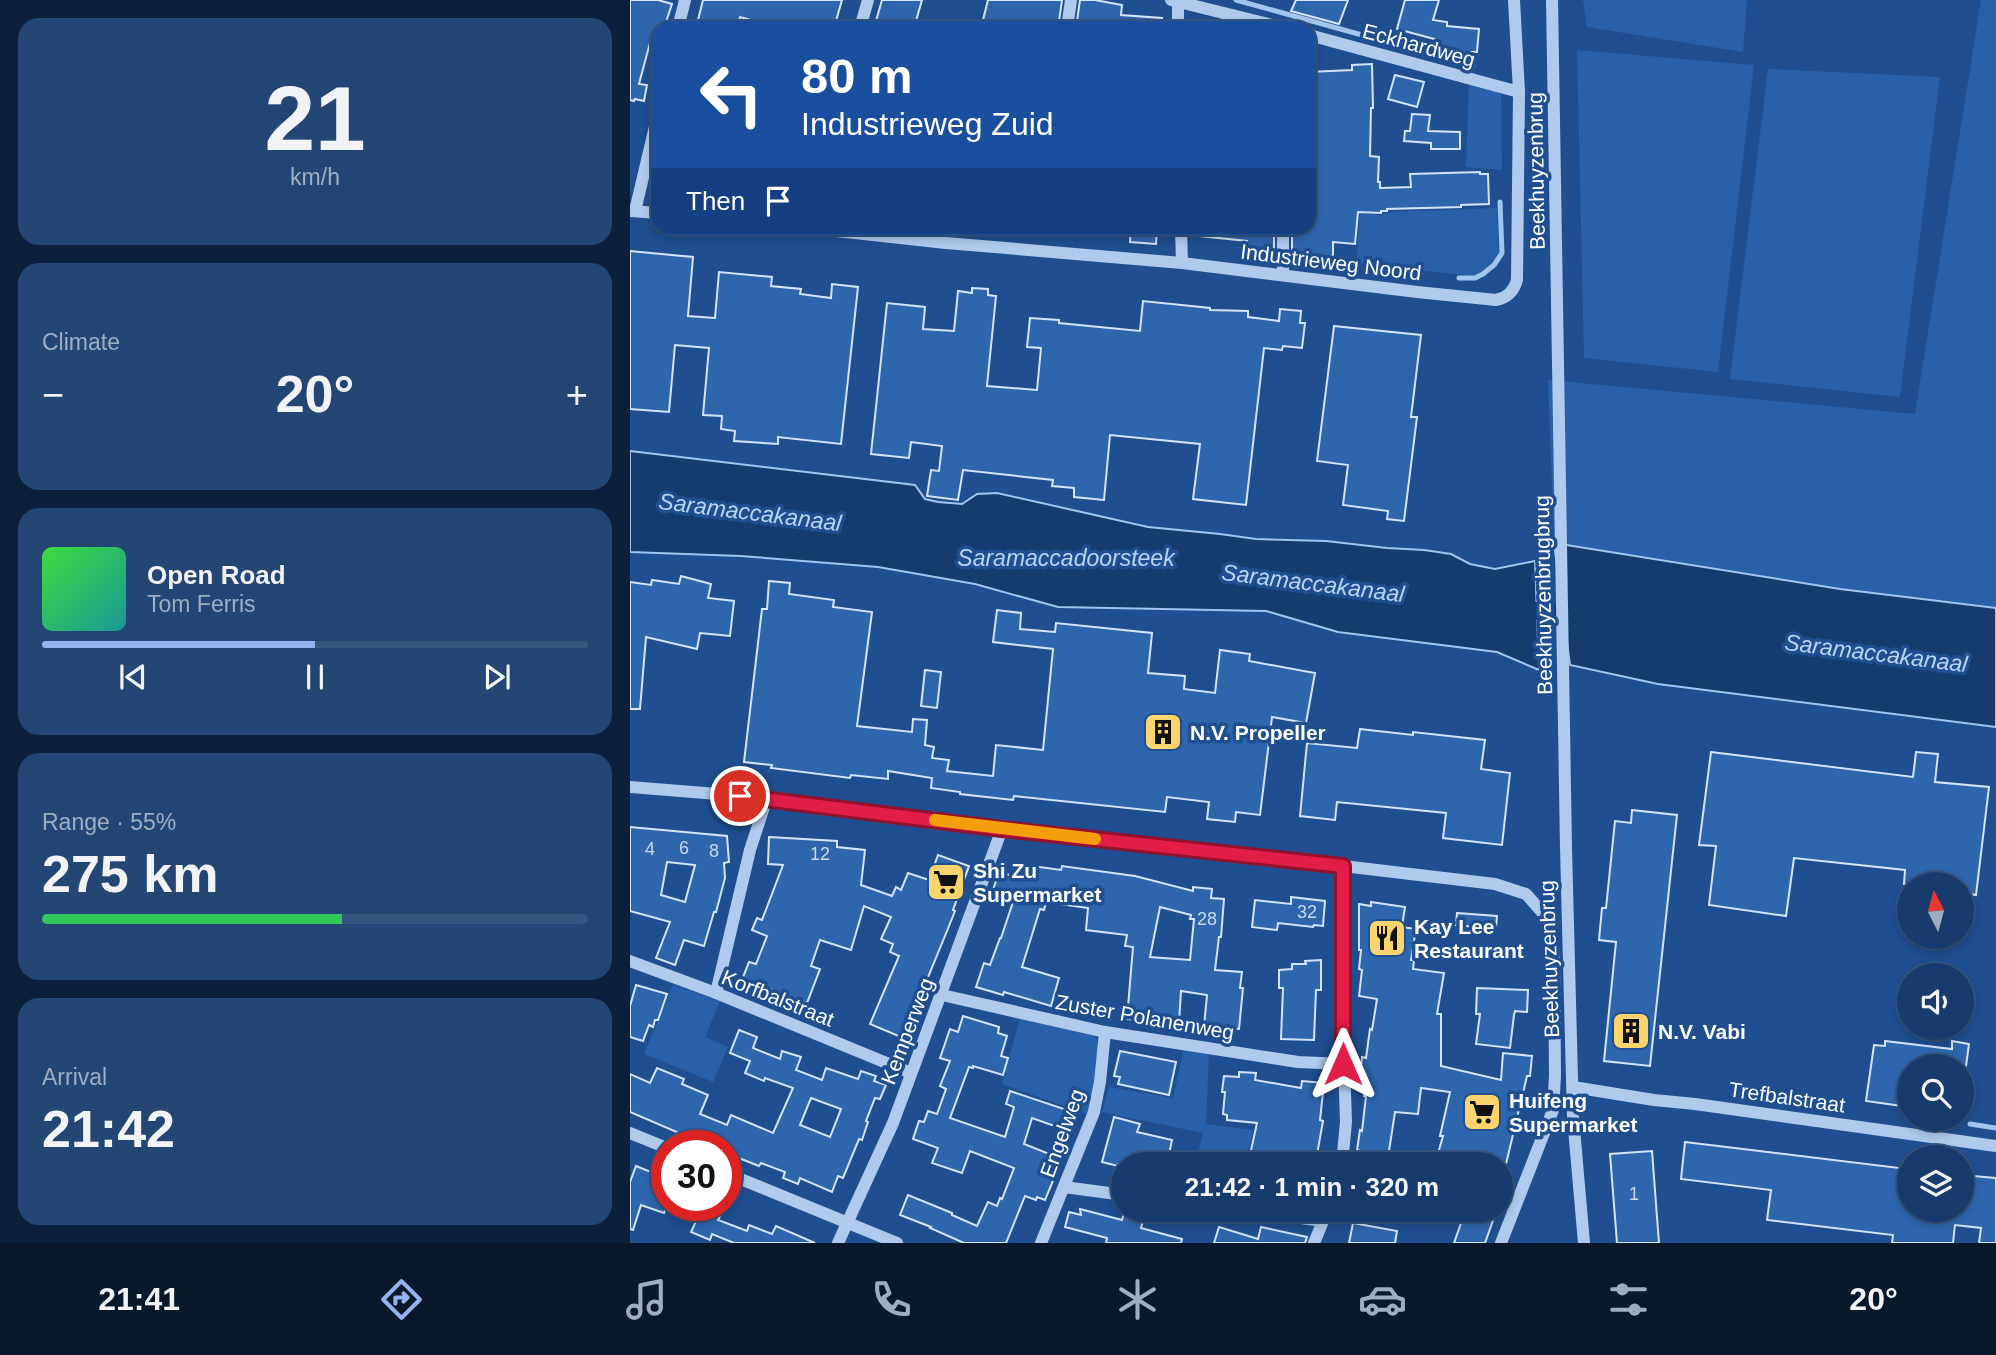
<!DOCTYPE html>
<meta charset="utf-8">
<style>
body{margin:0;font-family:Helvetica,sans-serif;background:#244674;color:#f1f3f6;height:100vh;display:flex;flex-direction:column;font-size:26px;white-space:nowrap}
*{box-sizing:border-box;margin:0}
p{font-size:23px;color:#9eadc2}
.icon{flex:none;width:38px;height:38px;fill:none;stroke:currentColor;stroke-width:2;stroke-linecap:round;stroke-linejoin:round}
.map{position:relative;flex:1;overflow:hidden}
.panel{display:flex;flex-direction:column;gap:18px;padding:18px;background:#0d203b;width:630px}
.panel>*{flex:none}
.guide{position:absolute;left:21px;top:21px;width:665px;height:214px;border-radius:21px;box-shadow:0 4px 10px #0003,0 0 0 2px #36557f;background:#1a4fa0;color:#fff;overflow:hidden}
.needle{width:46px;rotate:354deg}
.fabs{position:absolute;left:1267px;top:872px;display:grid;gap:14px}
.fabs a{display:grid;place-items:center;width:77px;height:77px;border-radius:50%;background:#173b6c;box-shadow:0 4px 10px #0003,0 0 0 2px #36557f;font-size:35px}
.speed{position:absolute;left:21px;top:1130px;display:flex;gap:14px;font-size:35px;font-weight:700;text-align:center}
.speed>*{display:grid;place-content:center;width:91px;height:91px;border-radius:50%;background:#173b6c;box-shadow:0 4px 10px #0003,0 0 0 2px #36557f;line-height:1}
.speed .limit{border:10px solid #d22;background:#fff;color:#111}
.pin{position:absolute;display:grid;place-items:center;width:60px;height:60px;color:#fff;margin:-30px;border:4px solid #fff;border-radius:50%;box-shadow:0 2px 7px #0007}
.me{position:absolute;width:77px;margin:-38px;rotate:0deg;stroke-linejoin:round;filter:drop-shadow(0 0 5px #0008)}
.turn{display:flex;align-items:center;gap:24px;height:147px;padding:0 35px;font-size:32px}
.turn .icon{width:91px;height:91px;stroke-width:2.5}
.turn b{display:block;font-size:49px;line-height:60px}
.then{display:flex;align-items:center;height:66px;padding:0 35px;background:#0003;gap:14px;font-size:26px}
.big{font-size:52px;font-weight:700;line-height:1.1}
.panel .widget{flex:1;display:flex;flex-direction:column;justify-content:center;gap:10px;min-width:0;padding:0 24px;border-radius:21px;background:#244674}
.panel .dial{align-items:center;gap:0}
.dial b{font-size:91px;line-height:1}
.song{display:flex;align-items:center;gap:21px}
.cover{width:84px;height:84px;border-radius:10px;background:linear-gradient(135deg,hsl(120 70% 55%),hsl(180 70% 35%))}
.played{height:7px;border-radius:4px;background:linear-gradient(90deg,#95b2f1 50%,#36557f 50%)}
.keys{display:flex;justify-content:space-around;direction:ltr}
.heat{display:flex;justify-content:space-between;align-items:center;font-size:38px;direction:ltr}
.charge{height:10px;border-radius:5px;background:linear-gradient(90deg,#34c759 55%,#36557f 0)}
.trip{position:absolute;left:481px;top:1152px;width:402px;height:70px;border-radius:35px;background:#173b6c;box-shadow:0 4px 10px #0003,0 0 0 2px #36557f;font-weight:700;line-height:70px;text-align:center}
.dock{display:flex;height:112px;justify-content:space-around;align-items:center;background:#09182b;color:#9eadc2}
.dock .icon{width:49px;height:49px}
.dock .on{color:#95b2f1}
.dock b{font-size:32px;color:#f1f3f6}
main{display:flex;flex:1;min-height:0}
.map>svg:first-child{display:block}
.green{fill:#2861a9}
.water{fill:#153b6f;stroke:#a2c5ef;stroke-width:2}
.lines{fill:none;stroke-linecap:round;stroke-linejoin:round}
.stream{stroke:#a2c5ef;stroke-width:5}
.canal{stroke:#153b6f;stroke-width:18}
.building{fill:#2e66ae;stroke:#d4e5fa;stroke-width:2;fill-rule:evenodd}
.minor{stroke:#afcaed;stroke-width:12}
.route-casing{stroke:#92132f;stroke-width:18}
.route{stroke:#e11d48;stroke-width:12}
.slow{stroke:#f59e0b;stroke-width:12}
.labels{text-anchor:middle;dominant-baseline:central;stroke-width:7;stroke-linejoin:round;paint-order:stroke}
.number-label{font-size:18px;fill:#cbd9eb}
.street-label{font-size:21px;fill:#fff;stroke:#1f4f90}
.poi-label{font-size:21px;font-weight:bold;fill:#fff;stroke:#1f4f90;text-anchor:start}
.water-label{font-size:23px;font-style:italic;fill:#bbd4f4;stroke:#1f4f90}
</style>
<main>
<section class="panel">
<div class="widget dial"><b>21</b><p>km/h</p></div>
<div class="widget"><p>Climate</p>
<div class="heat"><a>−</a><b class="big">20°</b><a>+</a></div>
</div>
<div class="widget">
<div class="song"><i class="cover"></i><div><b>Open Road</b><p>Tom Ferris</p></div></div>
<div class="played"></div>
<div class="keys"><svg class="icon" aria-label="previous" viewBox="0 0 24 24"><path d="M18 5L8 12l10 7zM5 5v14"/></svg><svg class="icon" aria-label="pause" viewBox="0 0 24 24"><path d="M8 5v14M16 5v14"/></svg><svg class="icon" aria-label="next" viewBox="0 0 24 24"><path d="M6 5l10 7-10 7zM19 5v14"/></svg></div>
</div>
<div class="widget"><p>Range · 55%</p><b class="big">275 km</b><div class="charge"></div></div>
<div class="widget"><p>Arrival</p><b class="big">21:42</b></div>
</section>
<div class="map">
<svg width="1366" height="1243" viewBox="0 0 1366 1243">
<rect width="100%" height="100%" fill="#1f4f90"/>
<!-- green -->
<g class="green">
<polygon points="953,0 1117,0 1113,52 957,27"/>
<polygon points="1351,0 1366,0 1366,608 1210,589 924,543 918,380 1285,414"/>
<polygon points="947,50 1124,65 1088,372 954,358"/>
<polygon points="1138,69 1310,77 1270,397 1100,379"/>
<polygon points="839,82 871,91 872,170 836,167"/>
<polygon points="867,208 869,254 860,265 846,276 726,264 730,213 752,215 760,212"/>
<polygon points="43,985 90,1001 75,1037 98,1047 83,1082 14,1054"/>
<polygon points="390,1018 461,1035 466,1038 470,1048 460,1108 457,1114 372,1084"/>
<polygon points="554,1048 579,1052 576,1124 623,1130 615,1164 565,1164 573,1133 472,1112 479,1087 543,1098"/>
</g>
<!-- water -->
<g class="water">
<polygon points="0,451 285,485 295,499 308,502 332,504 347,494 367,493 518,527 590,534 626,539 696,541 757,548 794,550 821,554 840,564 865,569 905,561 909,670 867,652 708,632 636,611 428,607 345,584 248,567 111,556 0,552"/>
<polygon points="924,543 1210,589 1366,608 1366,727 1028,684 940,665"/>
</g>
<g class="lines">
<!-- stream -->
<g class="stream">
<polyline points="606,0 843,66"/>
<polyline points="829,278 845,278 853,274 864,265 872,253 870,202"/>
<polyline points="1340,1124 1366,1128"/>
</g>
<!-- canal -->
<polyline class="canal" points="883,608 949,616"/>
</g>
<!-- building -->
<g class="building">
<polygon points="0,0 28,0 42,4 34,28 28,28 28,41 21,39 9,84 17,85 14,101 5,99 4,101 0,100"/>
<polygon points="73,0 212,0 204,28 151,28 110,17 107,28 66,28"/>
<polygon points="252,0 292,0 284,28 244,28"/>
<polygon points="358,0 432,0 428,28 351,28"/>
<polygon points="450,0 465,0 492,5 491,15 532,18 531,28 446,28"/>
<polygon points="666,0 718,0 709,24 661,11"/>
<polygon points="775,0 809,0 803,20 817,22 817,26 849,29 847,52 840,52 840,57 811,54 812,48 807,47 808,40 767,29"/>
<polygon points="742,64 743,108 741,108 740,156 749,157 748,182 750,182 750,188 781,187 780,174 850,172 850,174 858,174 859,204 831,205 831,207 757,209 757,211 751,211 751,213 728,212 725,244 703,242 703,256 665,255 665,253 662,252 662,228 679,228 681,176 679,176 679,72 722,70 722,65"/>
<polygon points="765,75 794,82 787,107 758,99"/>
<polygon points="782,114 800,115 798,131 830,132 830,149 801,149 801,143 774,141 775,131 780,131"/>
<polygon points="501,228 527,228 526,244 500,242"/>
<polygon points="571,228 644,228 644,251 616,250 617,241 570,236"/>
<polygon points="0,251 63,257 58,316 85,318 89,272 142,277 141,286 171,289 170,294 201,298 202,284 228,287 211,444 148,437 148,444 104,441 105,431 91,429 92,416 73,415 79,348 45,345 39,412 0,409"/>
<polygon points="342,288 358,289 358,295 366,296 357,386 407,390 411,348 397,347 400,318 429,320 429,323 510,331 513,301 580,308 580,310 618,311 618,317 649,321 650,309 671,311 670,323 675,323 672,348 653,346 652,350 634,348 616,505 563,499 570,444 480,435 474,500 444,497 444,488 422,486 423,480 333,470 328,500 297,496 301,470 309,471 312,446 281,442 279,458 241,454 257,303 295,307 293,329 324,331 328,291 342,293"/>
<polygon points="704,326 791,335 781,417 787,417 774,521 757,519 758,511 713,505 718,465 687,461"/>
<polygon points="51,576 81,584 78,598 104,601 100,636 70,633 67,649 16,637 10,709 0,709 0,582 21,585 22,580 49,584"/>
<polygon points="139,581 160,583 159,594 204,600 203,607 242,612 227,726 282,732 283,719 297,720 295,745 304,747 302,758 319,760 317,771 363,776 366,745 413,750 423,649 363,642 367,610 391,613 390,629 425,632 426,623 522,633 518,673 555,676 554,689 585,693 590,650 620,654 619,661 685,673 676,723 642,717 630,815 606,812 605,822 577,819 579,802 537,797 535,812 384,796 383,800 330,794 330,792 301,788 302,778 258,771 258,779 221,775 220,778 141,768 142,765 114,762 132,609 137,609"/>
<polygon points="295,670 311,672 307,708 291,706"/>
<polygon points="730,729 783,735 783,732 855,740 851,769 880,773 872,845 813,838 816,813 707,802 705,820 670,816 677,743 727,748"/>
<polygon points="1081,752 1283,777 1286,752 1308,754 1305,782 1359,787 1346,895 1332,893 1332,884 1274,884 1275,870 1164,858 1156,916 1079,905 1086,846 1069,845"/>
<polygon points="1002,810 1047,815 1020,1066 974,1061 986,942 969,940 972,908 976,908 985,821 1001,823"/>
<path d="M0 827 97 836 99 862 94 863 95 878 86 912H84L74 946 54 940 45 965 26 958 40 922 0 911ZM37 862 65 865 55 902 31 895Z"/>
<polygon points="139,837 207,841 207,847 235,850 231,885 262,896 266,887 271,890 278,873 299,880 308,855 339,866 323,910 325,911 317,931 273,1038 240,1024 269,956 260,952 263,944 251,939 261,917 234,906 221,950 190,940 181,966 190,969 177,1003 137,988 135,995 110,985 119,962 126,964 137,936 122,930 127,918 132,920 153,865 138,864"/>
<path d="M387 864 431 870 432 866 505 876 563 891V887L582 889 581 898 594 899 591 937H589L585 970 612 972 610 988H613L609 1029 574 1026 577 995 551 991 549 1023 497 1019 503 947 495 946 497 935 456 930 458 908 416 902 414 910 410 909 392 967 429 978 421 1006 374 992 373 995 346 987 354 963 360 965 370 938H371L383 902 361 896 369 872 383 876ZM530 907 561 915 560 919H564L560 960 520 957Z"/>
<polygon points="661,897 695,901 693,926 684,925 683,927 648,923 647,930 622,927 625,900 661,904"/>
<polygon points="741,902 775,907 772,927 786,929 781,960 784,960 783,969 814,973 807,1014 811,1014 811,1066 871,1080 873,1053 902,1056 900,1076 897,1076 876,1164 805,1164 813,1136 810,1136 820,1092 791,1088 788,1114 765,1112 757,1164 729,1164 731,1151 727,1150 730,1130 732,1131 736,1096 734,1096 735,1081 730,1080 732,1057 736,1058 740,1029 742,1030 747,999 729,996 732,970 729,969 731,950 729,950 729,904 741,906"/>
<polygon points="827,913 867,916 866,929 826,925"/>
<polygon points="691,960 691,990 686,990 684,1040 651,1039 653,988 649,988 649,970 662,969 662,964 676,964 675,961"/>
<polygon points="6,985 37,994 28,1020 25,1020 23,1027 19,1025 13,1041 0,1037 0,1006"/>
<polygon points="847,988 898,990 897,1012 885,1011 884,1015 880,1048 846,1044 850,1014 846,1014"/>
<polygon points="333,1016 369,1027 368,1033 377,1036 371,1056 378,1058 373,1075 343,1066 343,1068 339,1067 320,1118 375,1137 384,1107 376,1104 380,1091 440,1111 433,1129 402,1118 394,1144 432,1159 415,1200 407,1197 406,1200 395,1196 376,1243 334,1243 300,1228 301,1227 270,1215 278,1195 322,1213 322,1215 347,1226 358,1202 367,1206 370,1198 372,1199 384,1168 340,1151 332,1173 302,1163 308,1148 283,1139 289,1121 294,1122 298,1111 307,1114 316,1089 310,1086 320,1061 310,1058 320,1029 328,1032"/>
<path d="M109 1030 127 1037 123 1048 150 1059 152 1051 171 1057 166 1070 192 1080 196 1068 228 1079 231 1071 246 1076 244 1081 256 1085 250 1099 245 1098 236 1121 238 1122 232 1140 229 1139 213 1178 208 1176 202 1192 170 1178 168 1184 153 1178 155 1172 131 1163 129 1166 96 1153V1146H79L0 1112V1074L20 1083 27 1068 54 1079 52 1084 78 1095 70 1114 97 1125 101 1115 143 1133 163 1088 135 1078 134 1081 115 1073 120 1061 100 1053ZM181 1098 211 1109 200 1137 170 1125Z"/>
<polygon points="1255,1041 1322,1049 1322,1041 1339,1044 1336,1066 1279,1066 1279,1107 1236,1101 1244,1045 1255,1046"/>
<polygon points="490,1051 546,1062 539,1095 488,1084 490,1077 484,1076"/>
<polygon points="609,1072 626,1073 625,1080 671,1088 672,1081 694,1083 690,1120 693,1121 687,1155 671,1153 668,1164 618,1164 627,1123 597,1120 597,1115 593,1114 595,1092 592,1092 594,1076 609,1077"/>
<polygon points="484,1117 510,1124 507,1132 542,1140 537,1164 488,1164 488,1166 472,1162"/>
<polygon points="1055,1142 1278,1169 1275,1186 1279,1186 1279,1209 1332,1209 1332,1175 1366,1178 1366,1243 1349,1243 1351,1228 1325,1225 1323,1243 1262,1243 1263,1235 1137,1220 1141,1190 1051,1179"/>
<polygon points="1022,1151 1029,1243 987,1243 980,1154"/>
<polygon points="6,1166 26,1174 25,1178 37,1182 37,1205 34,1213 11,1205 3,1230 0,1229 0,1182"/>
<polygon points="450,1209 492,1220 495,1209 515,1213 511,1228 552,1239 551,1243 476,1243 477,1238 435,1227 439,1212 451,1215"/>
<polygon points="836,1209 867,1209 855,1243 824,1243"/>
<polygon points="74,1210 90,1216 88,1220 117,1231 119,1225 142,1234 146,1226 185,1243 104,1243 82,1234 80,1240 61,1232 67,1219 70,1220"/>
<polygon points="723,1223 767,1231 765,1243 719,1243"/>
<polygon points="589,1227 628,1239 631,1227 677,1237 675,1243 584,1243"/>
</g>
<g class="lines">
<!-- minor -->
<g class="minor">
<polyline points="541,0 654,28"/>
<polyline points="922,0 936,848 943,1117 954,1243"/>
<polyline points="548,2 548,28"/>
<polyline points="48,28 55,0"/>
<polyline points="230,28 238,0"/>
<polyline points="437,28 441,0"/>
<polyline points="679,35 889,92"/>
<polyline points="0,211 28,213"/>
<polyline points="5,211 28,114"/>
<path d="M179 228 316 243 552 263 787 292 866 300C877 298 884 291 887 280L889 92 884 0"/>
<polyline points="551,228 552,263"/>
<polyline points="653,228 653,275"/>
<polyline points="0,787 137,798 372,829 713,866 865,884 896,894 919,920 924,954 925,1076 923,1110 871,1243"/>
<polyline points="0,961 86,993 281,1073"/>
<polyline points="86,993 120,850 137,798"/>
<polyline points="312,995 475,1032 668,1062 714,1064"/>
<polyline points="943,1087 1024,1100 1065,1104 1366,1146"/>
<polyline points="0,1133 37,1148"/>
<polyline points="712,1164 716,1122 714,1064 713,866"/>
<polyline points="96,1173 267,1243"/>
<polyline points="434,1187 494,1195"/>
<polyline points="603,1209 693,1221"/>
<polyline points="208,1243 263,1123 372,829"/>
<polyline points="411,1243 464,1112 470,1082 475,1032"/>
<polyline points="684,1243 698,1209"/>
</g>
</g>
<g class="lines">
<defs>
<polyline id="route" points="110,796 372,829 713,866 713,1064"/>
</defs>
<!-- route casing -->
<use href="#route" class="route-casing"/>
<!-- route -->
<use href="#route" class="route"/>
<!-- slow -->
<polyline class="slow" points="305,820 465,839"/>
</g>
<!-- icons -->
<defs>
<symbol id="building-square" viewBox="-11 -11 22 22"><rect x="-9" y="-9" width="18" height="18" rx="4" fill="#fbd46e" stroke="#1f4f90"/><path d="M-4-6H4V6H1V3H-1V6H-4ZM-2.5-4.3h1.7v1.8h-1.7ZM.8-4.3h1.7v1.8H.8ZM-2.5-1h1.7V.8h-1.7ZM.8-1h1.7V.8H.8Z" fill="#111"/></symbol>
<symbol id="supermarket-square" viewBox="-11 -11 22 22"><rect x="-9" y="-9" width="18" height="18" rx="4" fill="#fbd46e" stroke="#1f4f90"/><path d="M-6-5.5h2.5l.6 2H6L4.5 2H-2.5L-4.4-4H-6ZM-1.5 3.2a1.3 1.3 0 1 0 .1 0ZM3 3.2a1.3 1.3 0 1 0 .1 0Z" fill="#111"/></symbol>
<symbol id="restaurant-square" viewBox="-11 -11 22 22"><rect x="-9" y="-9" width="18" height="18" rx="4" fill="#fbd46e" stroke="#1f4f90"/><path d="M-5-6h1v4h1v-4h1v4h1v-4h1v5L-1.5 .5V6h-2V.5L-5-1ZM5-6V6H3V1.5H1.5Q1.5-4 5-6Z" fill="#111"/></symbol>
</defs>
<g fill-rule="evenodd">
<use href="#building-square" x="511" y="710" width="44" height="44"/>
<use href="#supermarket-square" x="294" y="860" width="44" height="44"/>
<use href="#restaurant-square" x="735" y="916" width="44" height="44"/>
<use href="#building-square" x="979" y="1009" width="44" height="44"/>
<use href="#supermarket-square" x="830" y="1090" width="44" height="44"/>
</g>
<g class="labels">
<!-- number labels -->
<g class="number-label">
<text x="54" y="848">6</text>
<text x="20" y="849">4</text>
<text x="84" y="851">8</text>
<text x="190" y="854">12</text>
<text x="677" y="912">32</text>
<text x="577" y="919">28</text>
<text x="1004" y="1194">1</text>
</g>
<!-- street labels -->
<g class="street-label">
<text transform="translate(789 45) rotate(15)">Eckhardweg</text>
<text transform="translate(906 171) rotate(-91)">Beekhuyzenbrug</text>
<text transform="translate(701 262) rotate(7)">Industrieweg Noord</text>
<text transform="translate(913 595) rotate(-91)">Beekhuyzenbrugbrug</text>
<text transform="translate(919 959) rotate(-92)">Beekhuyzenbrug</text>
<text transform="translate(148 998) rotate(22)">Korfbalstraat</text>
<text transform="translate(515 1017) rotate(10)">Zuster Polanenweg</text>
<text transform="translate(277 1031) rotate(-69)">Kemperweg</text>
<text transform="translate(1157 1097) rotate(8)">Trefbalstraat</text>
<text transform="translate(432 1133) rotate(-70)">Engelweg</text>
</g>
<!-- poi labels -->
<g class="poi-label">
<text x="560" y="732">N.V. Propeller</text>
<text x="343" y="870">Shi Zu<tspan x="343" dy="24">Supermarket</tspan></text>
<text x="784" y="926">Kay Lee<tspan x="784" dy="24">Restaurant</tspan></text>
<text x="1028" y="1031">N.V. Vabi</text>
<text x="879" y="1100">Huifeng<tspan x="879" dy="24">Supermarket</tspan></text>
</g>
<!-- water labels -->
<g class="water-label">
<text transform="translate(120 512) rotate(7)">Saramaccakanaal</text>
<text x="436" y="558">Saramaccadoorsteek</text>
<text transform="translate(683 583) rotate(7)">Saramaccakanaal</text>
<text transform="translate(1246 653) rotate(7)">Saramaccakanaal</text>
</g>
</g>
</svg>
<div class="fabs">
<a><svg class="needle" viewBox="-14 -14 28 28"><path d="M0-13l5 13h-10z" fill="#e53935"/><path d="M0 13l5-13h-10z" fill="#9eadc2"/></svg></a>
<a><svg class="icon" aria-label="sound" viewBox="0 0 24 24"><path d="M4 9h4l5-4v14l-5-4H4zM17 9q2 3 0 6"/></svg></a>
<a><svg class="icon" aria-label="search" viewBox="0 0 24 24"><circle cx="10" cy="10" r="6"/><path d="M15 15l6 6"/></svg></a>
<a><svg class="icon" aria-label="layers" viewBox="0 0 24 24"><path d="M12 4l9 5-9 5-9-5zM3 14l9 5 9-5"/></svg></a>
</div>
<div class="speed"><div class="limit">30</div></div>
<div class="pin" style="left:110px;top:796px;background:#d93025"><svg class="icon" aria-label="arrive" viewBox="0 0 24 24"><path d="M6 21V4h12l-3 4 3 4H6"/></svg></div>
<svg class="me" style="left:713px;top:1064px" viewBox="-20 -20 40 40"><path d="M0-17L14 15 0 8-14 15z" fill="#e11d48" stroke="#fff" stroke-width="4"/></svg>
<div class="trip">21:42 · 1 min · 320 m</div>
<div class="guide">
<div class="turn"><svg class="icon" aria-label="left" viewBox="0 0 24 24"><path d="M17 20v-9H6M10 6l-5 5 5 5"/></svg><div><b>80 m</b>Industrieweg Zuid</div></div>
<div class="then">Then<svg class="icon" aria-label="arrive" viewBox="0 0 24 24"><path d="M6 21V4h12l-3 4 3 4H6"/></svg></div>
</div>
</div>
</main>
<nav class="dock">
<b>21:41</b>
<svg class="icon on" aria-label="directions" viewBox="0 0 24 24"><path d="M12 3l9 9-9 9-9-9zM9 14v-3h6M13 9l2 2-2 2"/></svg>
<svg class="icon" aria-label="music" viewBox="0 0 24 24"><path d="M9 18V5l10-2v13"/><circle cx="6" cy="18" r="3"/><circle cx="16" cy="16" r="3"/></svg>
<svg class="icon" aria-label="phone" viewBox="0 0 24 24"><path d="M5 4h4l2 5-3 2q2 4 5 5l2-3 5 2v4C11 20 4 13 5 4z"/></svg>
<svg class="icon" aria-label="climate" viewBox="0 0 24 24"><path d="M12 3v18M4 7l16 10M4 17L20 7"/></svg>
<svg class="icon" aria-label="car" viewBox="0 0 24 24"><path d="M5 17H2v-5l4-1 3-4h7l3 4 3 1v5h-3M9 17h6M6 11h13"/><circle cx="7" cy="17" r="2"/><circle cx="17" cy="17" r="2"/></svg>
<svg class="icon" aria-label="filters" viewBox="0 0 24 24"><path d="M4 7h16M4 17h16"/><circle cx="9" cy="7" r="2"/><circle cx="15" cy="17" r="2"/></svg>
<b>20°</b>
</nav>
